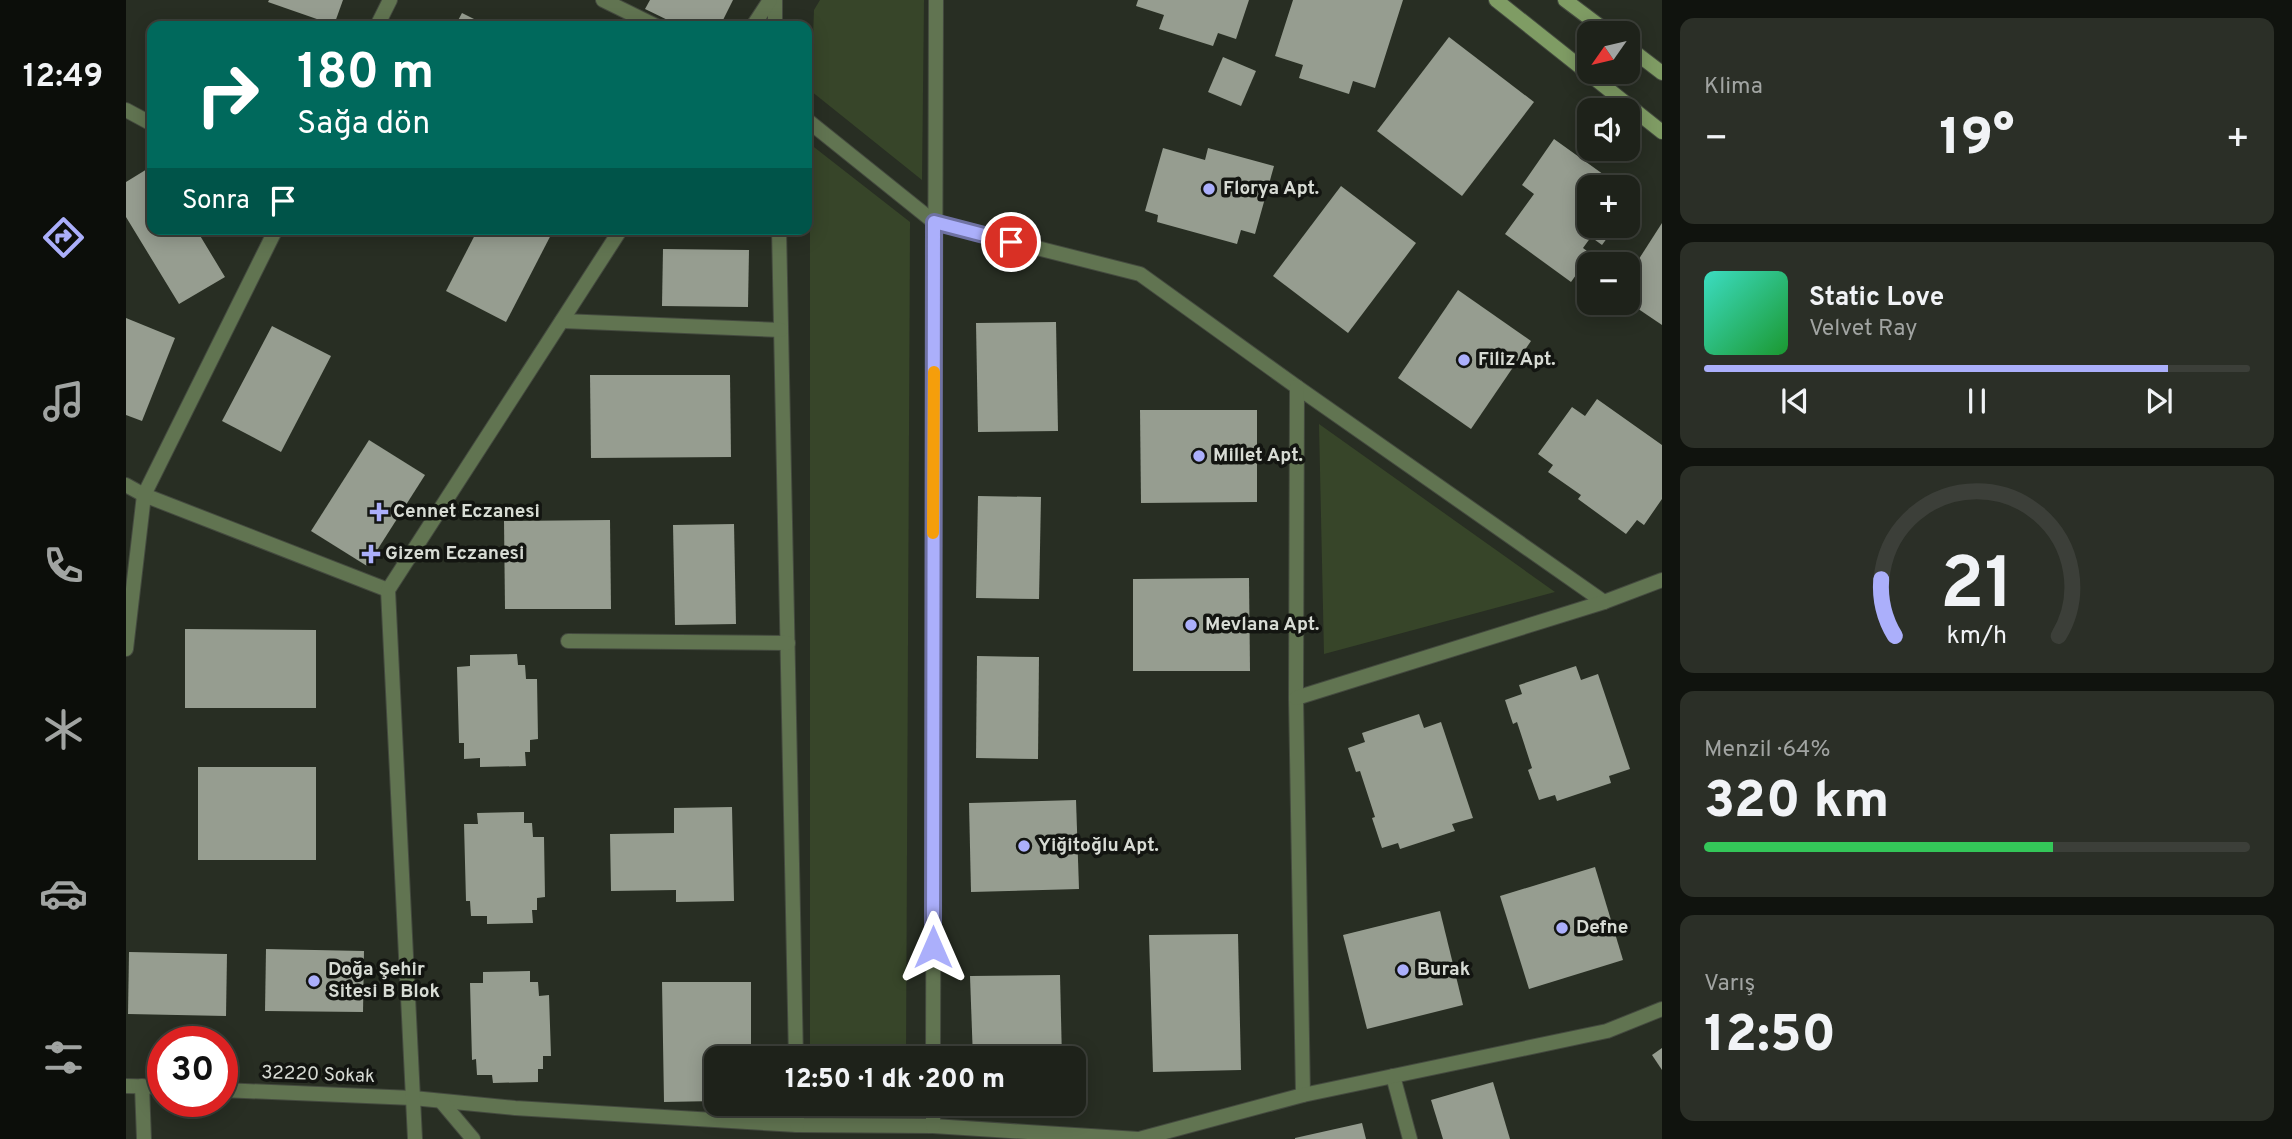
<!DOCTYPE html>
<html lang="tr">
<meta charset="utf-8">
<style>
body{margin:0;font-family:Overpass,sans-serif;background:#2b2f27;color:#f1f3f6;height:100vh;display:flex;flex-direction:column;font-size:26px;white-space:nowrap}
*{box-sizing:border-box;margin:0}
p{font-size:23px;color:#a1a4a2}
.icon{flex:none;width:38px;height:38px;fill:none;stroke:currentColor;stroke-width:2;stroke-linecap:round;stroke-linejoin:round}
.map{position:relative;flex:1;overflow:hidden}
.sheet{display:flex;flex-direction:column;gap:18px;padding:18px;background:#10130e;width:630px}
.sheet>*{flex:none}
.banner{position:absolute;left:21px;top:21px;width:665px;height:214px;border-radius:14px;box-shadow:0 4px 18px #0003,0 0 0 2px #3c3f39;background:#00695c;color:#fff;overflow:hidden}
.needle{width:46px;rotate:236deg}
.buttons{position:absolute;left:1451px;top:21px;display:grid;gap:14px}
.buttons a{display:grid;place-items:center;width:63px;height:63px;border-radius:14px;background:#1e221a;box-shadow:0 4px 18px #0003,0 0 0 2px #3c3f39;font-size:35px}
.speed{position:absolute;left:21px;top:1026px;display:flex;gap:14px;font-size:35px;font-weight:700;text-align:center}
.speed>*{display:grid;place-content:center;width:91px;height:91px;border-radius:50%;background:#1e221a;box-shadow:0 4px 18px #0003,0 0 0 2px #3c3f39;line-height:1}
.speed .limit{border:10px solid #d22;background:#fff;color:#111}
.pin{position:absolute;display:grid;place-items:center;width:60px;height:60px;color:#fff;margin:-30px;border:4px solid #fff;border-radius:50%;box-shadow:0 2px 7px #0007}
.me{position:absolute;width:77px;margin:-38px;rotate:0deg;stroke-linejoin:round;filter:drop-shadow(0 0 5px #0008)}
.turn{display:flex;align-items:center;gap:24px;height:147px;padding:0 35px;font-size:32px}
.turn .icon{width:91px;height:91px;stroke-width:2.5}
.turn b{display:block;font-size:49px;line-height:60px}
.then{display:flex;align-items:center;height:66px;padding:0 35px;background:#0003;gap:14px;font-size:26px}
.big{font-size:52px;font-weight:800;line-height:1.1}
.sheet .tile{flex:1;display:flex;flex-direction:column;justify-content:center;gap:10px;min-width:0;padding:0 24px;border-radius:14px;background:#2b2f27}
.sheet .dial{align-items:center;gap:0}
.dial svg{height:182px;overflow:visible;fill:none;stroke:#3c3f39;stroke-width:7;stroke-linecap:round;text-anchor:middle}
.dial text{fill:#f1f3f6;stroke:none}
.song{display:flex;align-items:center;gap:21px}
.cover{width:84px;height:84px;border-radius:10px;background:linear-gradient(135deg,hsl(170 70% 55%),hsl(130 70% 35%))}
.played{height:7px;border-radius:4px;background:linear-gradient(90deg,#abaffb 85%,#3c3f39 85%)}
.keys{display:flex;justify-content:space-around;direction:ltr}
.heat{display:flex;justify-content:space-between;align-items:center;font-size:38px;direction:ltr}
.charge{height:10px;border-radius:5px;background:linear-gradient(90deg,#34c759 64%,#3c3f39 0)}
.trip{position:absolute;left:578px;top:1046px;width:382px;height:70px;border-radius:14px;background:#1e221a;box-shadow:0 4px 18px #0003,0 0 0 2px #3c3f39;font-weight:800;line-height:70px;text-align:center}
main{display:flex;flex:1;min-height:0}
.tab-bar{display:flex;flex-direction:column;width:126px;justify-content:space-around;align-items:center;background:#0c0e0a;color:#a1a4a2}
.tab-bar .icon{width:49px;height:49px}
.tab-bar .active{color:#abaffb}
.tab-bar b{font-size:32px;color:#f1f3f6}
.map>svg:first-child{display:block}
.green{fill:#374529}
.building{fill:#969d90}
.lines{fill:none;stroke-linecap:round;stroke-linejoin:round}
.minor-casing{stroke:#444a3f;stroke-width:16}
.secondary-casing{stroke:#444a3f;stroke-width:16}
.minor{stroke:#617451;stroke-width:14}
.secondary{stroke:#7f9c64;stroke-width:14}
.route-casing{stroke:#6f72a3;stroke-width:18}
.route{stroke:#abaffb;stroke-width:12}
.slow{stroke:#f59e0b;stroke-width:12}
.poi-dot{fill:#abaffb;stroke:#131511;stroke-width:2.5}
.labels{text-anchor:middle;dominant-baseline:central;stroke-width:7;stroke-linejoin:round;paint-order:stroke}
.poi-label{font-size:19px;font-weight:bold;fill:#d7dbd4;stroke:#131511;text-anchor:start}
.street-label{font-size:19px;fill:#d7dbd4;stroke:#131511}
</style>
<main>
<nav class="tab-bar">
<b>12:49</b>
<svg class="icon active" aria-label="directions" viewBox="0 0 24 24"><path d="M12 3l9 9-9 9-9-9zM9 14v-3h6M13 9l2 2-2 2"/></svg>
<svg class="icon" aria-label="music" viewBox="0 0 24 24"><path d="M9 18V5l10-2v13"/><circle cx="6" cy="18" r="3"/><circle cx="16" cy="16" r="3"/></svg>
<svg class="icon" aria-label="phone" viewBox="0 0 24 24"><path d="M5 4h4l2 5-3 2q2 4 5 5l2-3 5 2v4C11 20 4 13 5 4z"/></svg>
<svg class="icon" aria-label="climate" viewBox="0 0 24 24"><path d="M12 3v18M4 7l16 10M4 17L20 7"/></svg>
<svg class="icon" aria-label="car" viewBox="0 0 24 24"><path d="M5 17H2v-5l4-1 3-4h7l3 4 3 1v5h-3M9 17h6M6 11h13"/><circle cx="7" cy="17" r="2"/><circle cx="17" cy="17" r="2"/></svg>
<svg class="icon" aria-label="filters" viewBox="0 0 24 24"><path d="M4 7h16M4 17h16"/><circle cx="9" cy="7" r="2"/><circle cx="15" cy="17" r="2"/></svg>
</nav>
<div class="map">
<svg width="1536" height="1139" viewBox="0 0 1536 1139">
<rect width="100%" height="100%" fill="#282e23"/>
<!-- green -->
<g class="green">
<polygon points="694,0 798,0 796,180 685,91 688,10"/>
<polygon points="684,144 784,222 780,1059 684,1059"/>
<polygon points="1193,424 1429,592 1198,654"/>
</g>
<!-- building -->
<g class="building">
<polygon points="143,0 217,0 208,25 142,2"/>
<polygon points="524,0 607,0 594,26 554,26 519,9"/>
<polygon points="1012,0 1123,0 1110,39 1092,33 1087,46 1033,29 1038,15 1010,6"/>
<polygon points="1167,0 1277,0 1249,88 1227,81 1223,94 1173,78 1177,65 1149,56"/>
<polygon points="336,13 362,26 329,26"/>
<polygon points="1323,37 1408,102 1336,196 1251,131"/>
<polygon points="1097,57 1130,71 1115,106 1082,92"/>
<polygon points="1428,139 1495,187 1463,187 1463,226 1490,226 1476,245 1465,237 1457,248 1465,254 1445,282 1379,234 1408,194 1396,185"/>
<polygon points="1037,148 1079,160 1082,148 1148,166 1129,234 1115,230 1111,244 1031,222 1032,215 1019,211"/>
<polygon points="26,166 26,229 70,229 99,277 53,304 0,217 0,182"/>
<polygon points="1215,186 1290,243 1222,333 1147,276"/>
<polygon points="1502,192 1510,198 1502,210"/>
<polygon points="1536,223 1536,325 1502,302 1502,276"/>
<polygon points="352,229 428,229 380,322 320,291"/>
<polygon points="537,249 623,250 622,307 536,306"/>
<polygon points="1332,290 1405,341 1345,429 1272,378"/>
<polygon points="0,318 49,338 16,421 0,415"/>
<polygon points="930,322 932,431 852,432 850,323"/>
<polygon points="146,326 205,356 155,452 96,421"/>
<polygon points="464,375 604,375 605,457 465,458"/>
<polygon points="1471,399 1536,445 1536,499 1518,525 1511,520 1500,534 1452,499 1455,495 1422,472 1427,465 1412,454 1446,407 1459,416"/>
<polygon points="1014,410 1131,410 1131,502 1015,503"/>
<polygon points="243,440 299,475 241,566 185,531"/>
<polygon points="852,496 915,497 913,599 850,598"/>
<polygon points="484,520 485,609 379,609 378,521"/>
<polygon points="608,524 610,624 549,625 547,525"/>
<polygon points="1123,578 1124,671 1007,671 1007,579"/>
<polygon points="59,629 190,630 190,708 59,708"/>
<polygon points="391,654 392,665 399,665 400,679 411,679 412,739 404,740 404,752 399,752 400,766 354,767 354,758 338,759 338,743 333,743 331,667 344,666 344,655"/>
<polygon points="851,656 913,657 912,759 850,758"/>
<polygon points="1450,666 1455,680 1472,674 1504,769 1483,776 1485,783 1431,801 1429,795 1413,800 1402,770 1406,768 1391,722 1387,724 1379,700 1396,694 1393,685"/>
<polygon points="1293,714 1298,728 1315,722 1347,818 1326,824 1329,831 1274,849 1272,843 1256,848 1246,818 1249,817 1234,771 1230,772 1222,748 1239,742 1236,733"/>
<rect x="72" y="767" width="118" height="93"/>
<polygon points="950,800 953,889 845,892 843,803"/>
<polygon points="606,807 608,901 550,902 550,890 485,891 484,834 548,833 548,808"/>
<polygon points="398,812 398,823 406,823 407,837 418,837 419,897 411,898 411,910 406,910 407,923 361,924 361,916 345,916 344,901 340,901 338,824 352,824 351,813"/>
<polygon points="1469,867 1497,960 1403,989 1374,896"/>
<polygon points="1314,911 1337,1005 1241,1029 1217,935"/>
<polygon points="1112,934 1115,1070 1027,1072 1023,935"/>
<polygon points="140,949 238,951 237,1012 139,1011"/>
<polygon points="3,952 101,954 100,1016 2,1014"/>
<polygon points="404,971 404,982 412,982 413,996 423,995 425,1056 417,1056 417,1069 412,1069 412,1082 367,1083 366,1075 351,1075 350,1059 346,1060 344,983 357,983 357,972"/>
<polygon points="934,975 936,1059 847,1059 844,976"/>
<polygon points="536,982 625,982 625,1059 590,1059 590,1101 538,1102"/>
<polygon points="1536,1048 1536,1070 1526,1055"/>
<polygon points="1367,1082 1384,1139 1317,1139 1305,1100"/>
<polygon points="1236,1123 1240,1139 1169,1139 1169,1138"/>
</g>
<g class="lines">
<defs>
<g id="minor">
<polyline points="477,0 530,26"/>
<polyline points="649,0 649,26"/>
<polyline points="251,26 264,0"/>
<polyline points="627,26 644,0"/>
<polyline points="0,110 26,124"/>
<polyline points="681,120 808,222 1014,274 1171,387 1478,602"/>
<polyline points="653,229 670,1059"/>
<polyline points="436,321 655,330"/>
<polyline points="1171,387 1170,698 1177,1095"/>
<polyline points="0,485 18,495 262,590"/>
<polyline points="442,641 662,643"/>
<polyline points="0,649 18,495 150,229"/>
<polyline points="1170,698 1478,602 1536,580"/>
<polyline points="807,1059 810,0"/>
<polyline points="1267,1076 1284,1139"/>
<polyline points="0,1086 37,1087"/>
<polyline points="16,1086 18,1139"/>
<polyline points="96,1090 287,1098 389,1108 671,1125 807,1126 1012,1139"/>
<polyline points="315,1101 347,1139"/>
<polyline points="671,1104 671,1125"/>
<polyline points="807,1126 807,1104"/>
<polyline points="289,1139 262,590 495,229"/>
<polyline points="1013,1139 1177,1095 1481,1031 1536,1009"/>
</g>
<g id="secondary">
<polyline points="1370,0 1536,132"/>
<polyline points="1439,0 1483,33"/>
<polyline points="1502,47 1536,73"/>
</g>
</defs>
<!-- minor casing -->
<use href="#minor" class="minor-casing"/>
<!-- secondary casing -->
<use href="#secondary" class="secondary-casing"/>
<!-- minor -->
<use href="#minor" class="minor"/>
<!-- secondary -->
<use href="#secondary" class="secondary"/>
</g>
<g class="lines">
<defs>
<polyline id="route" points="807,947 808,222 885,242"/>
</defs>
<!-- route casing -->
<use href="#route" class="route-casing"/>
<!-- route -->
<use href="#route" class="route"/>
<!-- slow -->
<polyline class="slow" points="807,533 808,372"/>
</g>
<!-- markers -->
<g class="poi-dot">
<circle cx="1083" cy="189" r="7"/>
<circle cx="1338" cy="360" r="7"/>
<circle cx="1073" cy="456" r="7"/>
<path d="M249.5 501.5h7v7h7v7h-7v7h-7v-7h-7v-7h7z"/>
<path d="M241.5 543.5h7v7h7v7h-7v7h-7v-7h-7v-7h7z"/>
<circle cx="1065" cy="625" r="7"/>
<circle cx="898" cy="846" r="7"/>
<circle cx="1436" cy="928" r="7"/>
<circle cx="1277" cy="970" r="7"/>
<circle cx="188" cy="981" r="7"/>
</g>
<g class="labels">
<!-- poi labels -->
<g class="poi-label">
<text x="1097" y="189">Florya Apt.</text>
<text x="1352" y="360">Filiz Apt.</text>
<text x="1087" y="456">Millet Apt.</text>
<text x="267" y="512">Cennet Eczanesi</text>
<text x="259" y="554">Gizem Eczanesi</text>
<text x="1079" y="625">Mevlana Apt.</text>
<text x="912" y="846">Yiğitoğlu Apt.</text>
<text x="1450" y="928">Defne</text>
<text x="202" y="970">Doğa Şehir<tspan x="202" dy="22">Sitesi B Blok</tspan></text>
<text x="1291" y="970">Burak</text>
</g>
<!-- street labels -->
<g class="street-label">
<text transform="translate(192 1075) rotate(2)">32220 Sokak</text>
</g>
</g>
</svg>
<div class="buttons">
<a><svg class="needle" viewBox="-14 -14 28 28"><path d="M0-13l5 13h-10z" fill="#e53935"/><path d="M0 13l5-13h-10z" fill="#a1a4a2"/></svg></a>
<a><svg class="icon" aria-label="sound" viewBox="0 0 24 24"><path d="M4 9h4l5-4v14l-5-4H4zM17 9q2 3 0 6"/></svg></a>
<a>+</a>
<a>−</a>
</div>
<div class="speed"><div class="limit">30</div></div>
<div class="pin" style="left:885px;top:242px;background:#d93025"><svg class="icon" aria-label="arrive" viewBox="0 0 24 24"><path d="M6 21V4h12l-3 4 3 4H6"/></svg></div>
<svg class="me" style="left:807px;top:947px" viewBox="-20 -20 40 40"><path d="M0-17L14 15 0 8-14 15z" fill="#abaffb" stroke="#fff" stroke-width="4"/></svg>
<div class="trip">12:50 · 1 dk · 200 m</div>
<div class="banner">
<div class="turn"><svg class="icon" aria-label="right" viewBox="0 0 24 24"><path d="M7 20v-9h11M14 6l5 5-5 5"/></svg><div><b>180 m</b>Sağa dön</div></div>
<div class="then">Sonra<svg class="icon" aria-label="arrive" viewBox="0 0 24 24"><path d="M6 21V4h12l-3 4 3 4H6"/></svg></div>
</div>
</div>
<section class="sheet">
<div class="tile"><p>Klima</p>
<div class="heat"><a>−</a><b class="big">19°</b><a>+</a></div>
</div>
<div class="tile">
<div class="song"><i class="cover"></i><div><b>Static Love</b><p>Velvet Ray</p></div></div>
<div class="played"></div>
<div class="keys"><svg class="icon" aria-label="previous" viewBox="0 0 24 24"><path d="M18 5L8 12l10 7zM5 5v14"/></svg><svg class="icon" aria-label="pause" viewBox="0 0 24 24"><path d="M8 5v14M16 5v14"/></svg><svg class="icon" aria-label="next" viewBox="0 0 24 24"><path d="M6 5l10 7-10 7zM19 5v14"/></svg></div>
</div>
<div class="tile dial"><svg viewBox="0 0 100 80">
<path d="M14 69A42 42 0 1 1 86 69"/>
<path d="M14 69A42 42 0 0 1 8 44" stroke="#abaffb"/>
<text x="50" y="56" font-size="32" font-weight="700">21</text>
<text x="50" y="72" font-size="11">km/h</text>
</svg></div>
<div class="tile"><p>Menzil · 64%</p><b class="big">320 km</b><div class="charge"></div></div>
<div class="tile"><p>Varış</p><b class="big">12:50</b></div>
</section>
</main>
